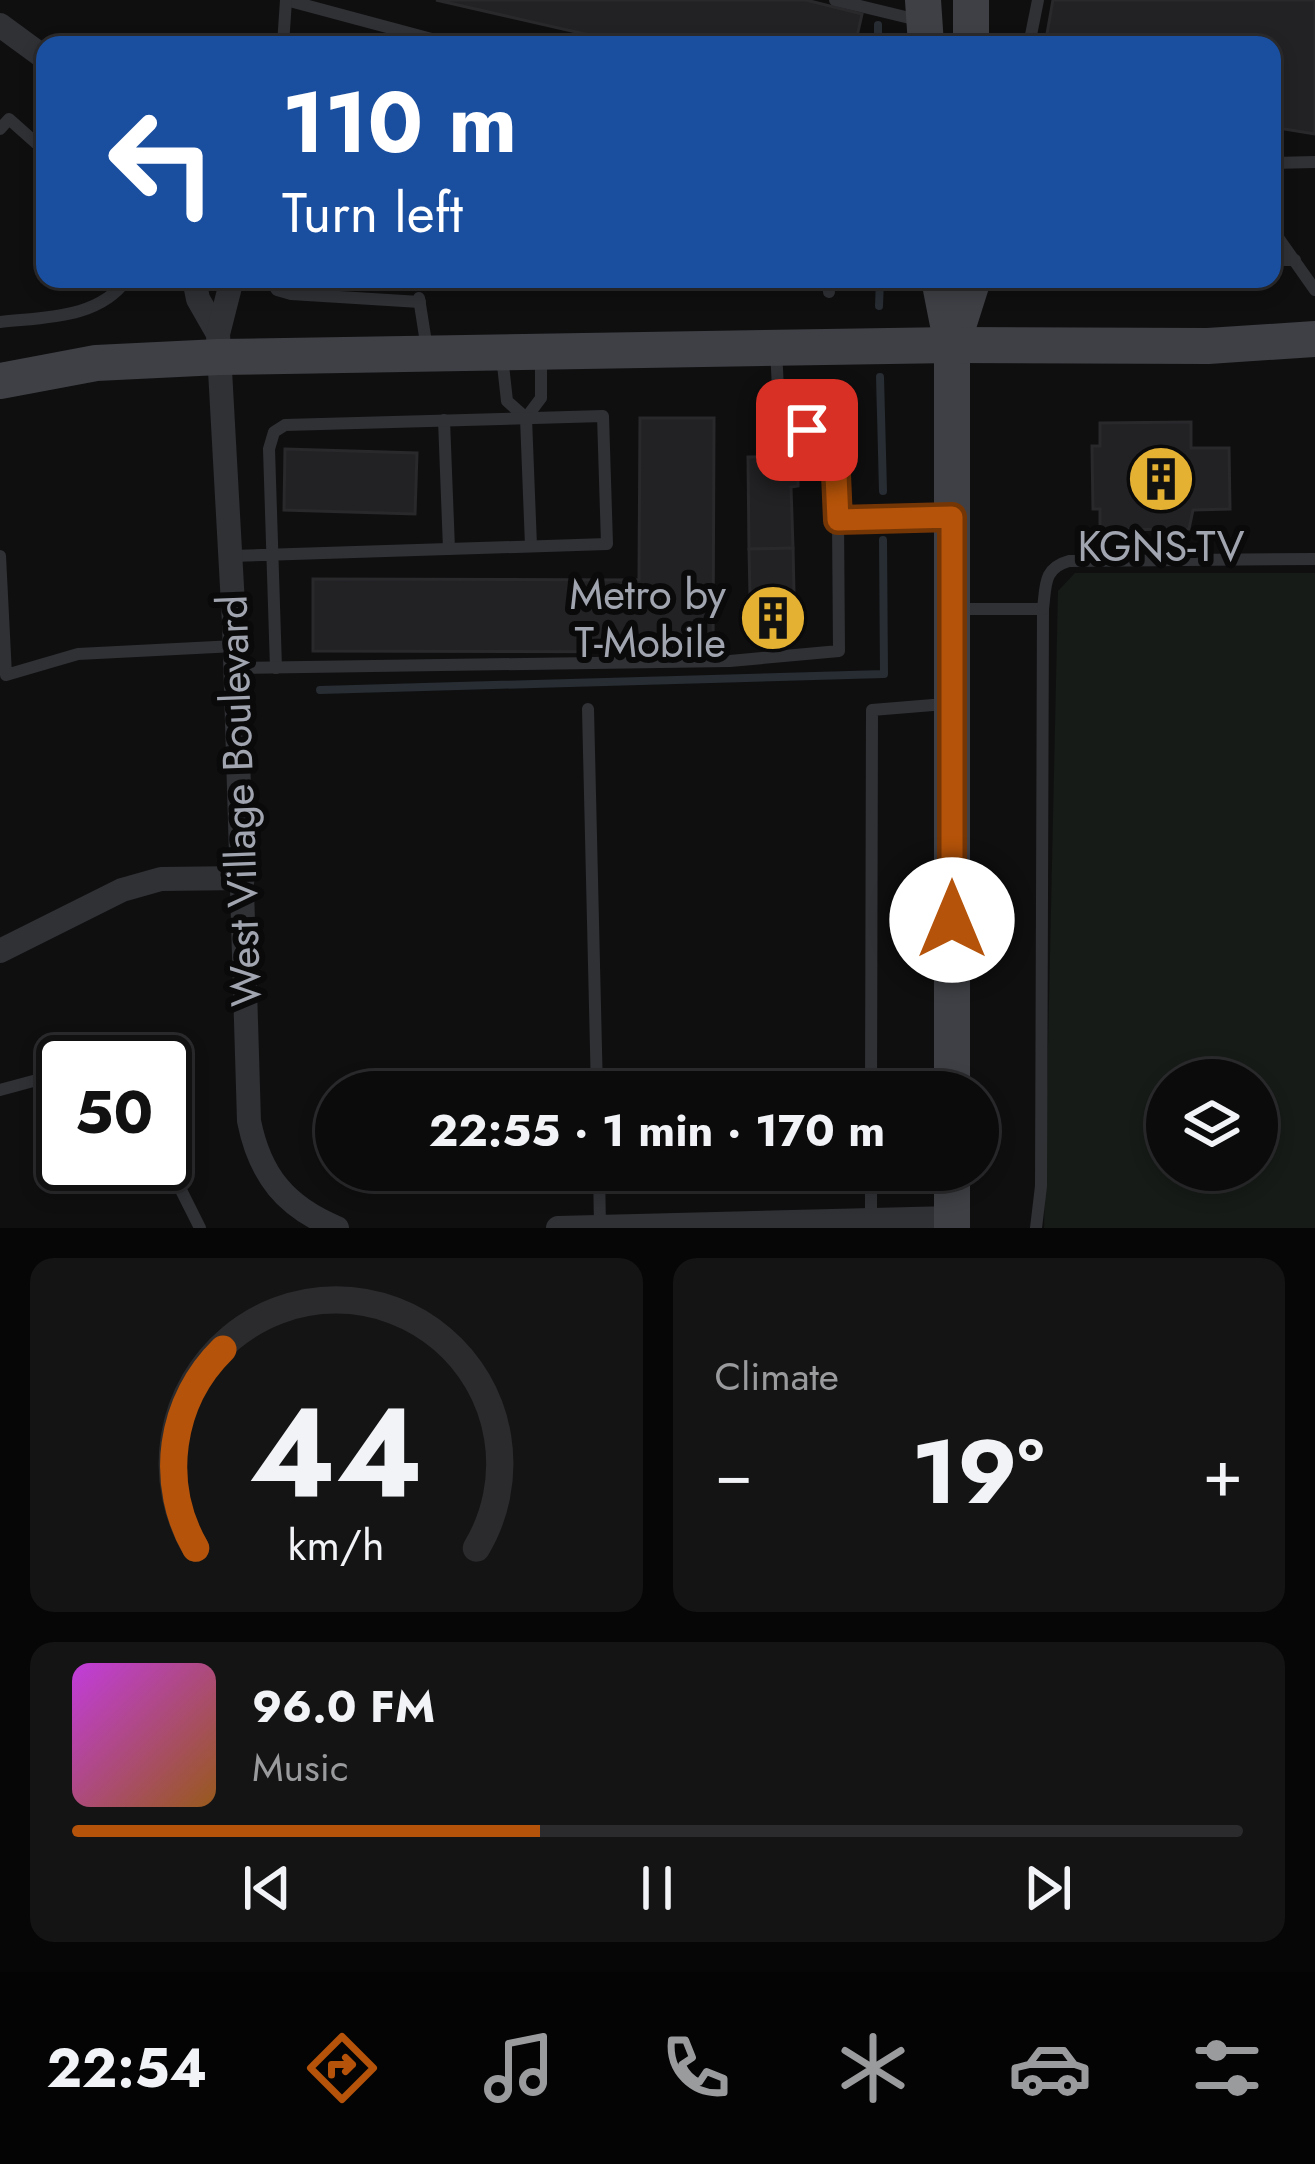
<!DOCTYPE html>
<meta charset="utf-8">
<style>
body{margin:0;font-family:Jost,sans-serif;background:#141415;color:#f1f3f6;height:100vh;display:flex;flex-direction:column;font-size:45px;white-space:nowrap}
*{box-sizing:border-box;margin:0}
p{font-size:39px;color:#9a9b9d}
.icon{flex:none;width:66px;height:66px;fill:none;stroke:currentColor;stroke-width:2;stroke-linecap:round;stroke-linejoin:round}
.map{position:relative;height:1228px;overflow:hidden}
.details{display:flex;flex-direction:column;gap:30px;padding:30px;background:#060607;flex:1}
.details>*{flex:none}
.top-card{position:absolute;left:36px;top:36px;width:1245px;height:252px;border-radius:24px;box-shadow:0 6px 18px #0003,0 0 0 3px #2b2b2d;background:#1a4fa0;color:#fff;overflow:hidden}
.controls{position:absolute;left:1146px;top:1059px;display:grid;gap:24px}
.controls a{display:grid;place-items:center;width:132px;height:132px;border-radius:50%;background:#0b0b0c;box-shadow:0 6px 18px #0003,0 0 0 3px #2b2b2d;font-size:60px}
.speed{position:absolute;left:36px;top:1035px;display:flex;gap:24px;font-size:60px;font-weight:700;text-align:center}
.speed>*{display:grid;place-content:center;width:156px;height:156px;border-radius:50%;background:#0b0b0c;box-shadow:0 6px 18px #0003,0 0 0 3px #2b2b2d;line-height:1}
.speed .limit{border:6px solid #111;border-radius:18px;background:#fff;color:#111}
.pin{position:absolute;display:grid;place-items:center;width:102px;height:102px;color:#fff;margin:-51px;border-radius:24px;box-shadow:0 6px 18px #0006}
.me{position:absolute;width:132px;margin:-66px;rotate:0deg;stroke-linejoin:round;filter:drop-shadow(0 0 9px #0008)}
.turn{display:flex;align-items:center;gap:42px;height:252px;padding:0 48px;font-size:54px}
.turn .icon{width:156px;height:156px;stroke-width:2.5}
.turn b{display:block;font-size:84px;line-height:102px}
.big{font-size:90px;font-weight:700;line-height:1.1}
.details .tile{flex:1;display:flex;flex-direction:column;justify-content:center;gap:18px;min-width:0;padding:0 42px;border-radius:24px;background:#141415}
.details .dial{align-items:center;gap:0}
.dial svg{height:312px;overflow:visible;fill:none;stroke:#2b2b2d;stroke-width:7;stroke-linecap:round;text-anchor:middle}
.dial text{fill:#f1f3f6;stroke:none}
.song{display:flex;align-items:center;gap:36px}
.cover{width:144px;height:144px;border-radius:18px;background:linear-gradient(135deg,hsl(290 70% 55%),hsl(30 70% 35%))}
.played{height:12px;border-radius:6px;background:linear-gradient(90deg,#b45309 40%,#2b2b2d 40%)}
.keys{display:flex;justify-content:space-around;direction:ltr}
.heat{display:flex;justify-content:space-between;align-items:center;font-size:66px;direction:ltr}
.details .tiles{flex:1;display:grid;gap:30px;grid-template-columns:1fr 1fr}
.tile:last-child{grid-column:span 2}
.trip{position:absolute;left:315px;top:1071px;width:684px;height:120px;border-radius:60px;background:#0b0b0c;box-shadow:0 6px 18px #0003,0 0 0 3px #2b2b2d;font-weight:700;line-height:120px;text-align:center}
.menu{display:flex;height:192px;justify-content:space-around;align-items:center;background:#040405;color:#9a9b9d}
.menu .icon{width:84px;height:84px}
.menu .active{color:#b45309}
.menu b{font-size:54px;color:#f1f3f6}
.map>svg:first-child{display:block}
.green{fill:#161b17;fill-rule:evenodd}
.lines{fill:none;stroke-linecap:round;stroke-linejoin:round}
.stream{stroke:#272d33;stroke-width:8}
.building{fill:#222224;stroke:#29292c;stroke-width:3}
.lane{stroke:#303135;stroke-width:12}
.street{stroke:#303135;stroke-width:24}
.secondary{stroke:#3f4045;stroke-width:36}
.route-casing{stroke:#753606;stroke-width:30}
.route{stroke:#b45309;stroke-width:21}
.labels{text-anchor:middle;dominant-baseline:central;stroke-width:12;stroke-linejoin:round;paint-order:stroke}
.poi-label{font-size:42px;fill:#a1a5b0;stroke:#0a0a0b}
.street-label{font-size:42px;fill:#a1a5b0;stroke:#0a0a0b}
</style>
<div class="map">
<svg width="1315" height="1228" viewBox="0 0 1315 1228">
<rect width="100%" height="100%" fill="#0f0f10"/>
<!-- green -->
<path class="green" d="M1075 573H1315V1228H1044L1058 591ZM1167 1080H1257V1170H1167Z"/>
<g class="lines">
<!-- stream -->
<g class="stream">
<polyline points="878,45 878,25"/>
<polyline points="879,306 880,279"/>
<polyline points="880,377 883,491"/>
<polyline points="320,690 884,674 883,540"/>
</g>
</g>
<!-- building -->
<g class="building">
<polygon points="436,0 806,0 862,14 855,45 633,45"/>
<polygon points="1053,0 1315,0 1315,134 1272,127 1272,45 1045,45"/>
<polygon points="664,279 798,279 798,284 664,281"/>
<polygon points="807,390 843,406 833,429 797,413"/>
<polygon points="640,418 714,418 713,652 313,651 313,579 639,580"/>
<polygon points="1191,422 1191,448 1229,448 1230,509 1193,510 1189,529 1100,530 1100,509 1093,509 1092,446 1100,446 1100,423"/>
<polygon points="285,449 417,453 415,514 284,510"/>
<polygon points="798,456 798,486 791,487 793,548 749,549 748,457"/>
<polygon points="793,548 794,594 750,595 749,549"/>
<polygon points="794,594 795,641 751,642 750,595"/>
</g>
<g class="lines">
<!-- lane -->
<g class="lane">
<polyline points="286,0 454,45"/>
<polyline points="835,0 922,21"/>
<polyline points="283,45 286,0"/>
<polyline points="1029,45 1038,0"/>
<polyline points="0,129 9,119 45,151"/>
<polyline points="1272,163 1315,162"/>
<polyline points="1272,229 1315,290"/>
<polyline points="1272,260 1295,260"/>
<polyline points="270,279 277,290 291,294 420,302"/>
<polyline points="828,279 829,292"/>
<polyline points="417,284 597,279"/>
<polyline points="419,298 427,349"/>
<path d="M0 322C44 317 99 319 127 279"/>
<polyline points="776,350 779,408 835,452 838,520"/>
<polyline points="502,356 507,401 525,417"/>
<polyline points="444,420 449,549"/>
<polyline points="531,546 526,418 541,398 541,354"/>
<polyline points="0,556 6,675 78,654 235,646"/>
<path d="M231 556C356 552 481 548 607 544L603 416 285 425 274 432 269 449 276 668"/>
<polyline points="955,609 1043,609 1041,1186 1036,1228"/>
<path d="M1043 609C1046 586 1043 568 1069 561L1315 559"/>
<polyline points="236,668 730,661 839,651 838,520 951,517"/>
<polyline points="588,709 597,1092"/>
<polyline points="0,1090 63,1073"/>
<polyline points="871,1092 872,710 945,704"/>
<polyline points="165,1158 200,1228"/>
<polyline points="599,1170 600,1227"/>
<polyline points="871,1220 871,1170"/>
</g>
<!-- street -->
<g class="street">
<polyline points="0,25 45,58"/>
<polyline points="194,279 198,299 218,334"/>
<path d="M232 279 218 334 234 623 249 1121C260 1176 286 1207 337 1228"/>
<polyline points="0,951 122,890 161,879 243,878"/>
<polyline points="558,1228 952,1218"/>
</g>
<!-- secondary -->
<g class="secondary">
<polyline points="923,0 926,45"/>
<polyline points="971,0 971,45"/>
<polyline points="939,279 952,345 952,1092"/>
<polyline points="953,342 973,279"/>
<polyline points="0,381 96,363 219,357 952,345 1208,346 1315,339"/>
<polyline points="952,1170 952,1228"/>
</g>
</g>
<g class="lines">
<defs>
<polyline id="route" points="807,430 835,452 838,520 952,517 952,920"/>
</defs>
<!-- route casing -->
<use href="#route" class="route-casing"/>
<!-- route -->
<use href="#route" class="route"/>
</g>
<!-- icons -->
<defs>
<symbol id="building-disc" viewBox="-11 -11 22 22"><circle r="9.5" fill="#e5b132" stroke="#0a0a0b"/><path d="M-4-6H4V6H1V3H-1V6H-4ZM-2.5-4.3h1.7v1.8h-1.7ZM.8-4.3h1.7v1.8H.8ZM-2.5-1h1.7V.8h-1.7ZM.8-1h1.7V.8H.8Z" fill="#111"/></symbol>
</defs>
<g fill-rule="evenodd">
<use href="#building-disc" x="1123" y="441" width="76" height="76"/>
<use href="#building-disc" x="735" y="580" width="76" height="76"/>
</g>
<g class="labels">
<!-- poi labels -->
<g class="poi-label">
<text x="1161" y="546">KGNS-TV</text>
<text x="726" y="594" text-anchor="end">Metro by<tspan x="726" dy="48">T-Mobile</tspan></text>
</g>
<!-- street labels -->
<g class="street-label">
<text transform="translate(239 801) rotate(-92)">West Village Boulevard</text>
</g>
</g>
</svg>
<div class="controls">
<a><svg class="icon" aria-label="layers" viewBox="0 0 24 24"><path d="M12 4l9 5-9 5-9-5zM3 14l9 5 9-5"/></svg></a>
</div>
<div class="speed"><div class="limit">50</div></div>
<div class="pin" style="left:807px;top:430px;background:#d93025"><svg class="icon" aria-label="arrive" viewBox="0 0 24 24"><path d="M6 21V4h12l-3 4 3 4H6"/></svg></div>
<svg class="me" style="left:952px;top:920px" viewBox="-20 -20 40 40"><circle r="19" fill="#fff"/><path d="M0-13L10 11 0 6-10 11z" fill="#b45309"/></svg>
<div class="trip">22:55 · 1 min · 170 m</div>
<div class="top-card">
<div class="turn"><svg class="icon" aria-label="left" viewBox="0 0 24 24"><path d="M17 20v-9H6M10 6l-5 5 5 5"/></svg><div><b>110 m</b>Turn left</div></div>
</div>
</div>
<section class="details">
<div class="tiles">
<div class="tile dial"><svg viewBox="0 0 100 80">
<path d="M14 69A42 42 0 1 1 86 69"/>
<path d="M14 69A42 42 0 0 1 21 18" stroke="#b45309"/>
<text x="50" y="56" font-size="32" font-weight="700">44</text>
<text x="50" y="72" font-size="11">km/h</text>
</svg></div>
<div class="tile"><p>Climate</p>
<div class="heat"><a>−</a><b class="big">19°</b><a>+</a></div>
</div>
<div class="tile">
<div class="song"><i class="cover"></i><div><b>96.0 FM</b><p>Music</p></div></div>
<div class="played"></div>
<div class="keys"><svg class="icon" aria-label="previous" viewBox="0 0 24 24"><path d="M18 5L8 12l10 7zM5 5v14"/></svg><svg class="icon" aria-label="pause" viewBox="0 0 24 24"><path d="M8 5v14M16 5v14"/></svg><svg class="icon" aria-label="next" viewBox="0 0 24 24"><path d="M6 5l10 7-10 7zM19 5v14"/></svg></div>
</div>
</div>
</section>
<nav class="menu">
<b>22:54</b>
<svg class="icon active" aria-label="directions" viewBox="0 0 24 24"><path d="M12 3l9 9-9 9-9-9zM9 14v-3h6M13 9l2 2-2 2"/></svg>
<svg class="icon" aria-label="music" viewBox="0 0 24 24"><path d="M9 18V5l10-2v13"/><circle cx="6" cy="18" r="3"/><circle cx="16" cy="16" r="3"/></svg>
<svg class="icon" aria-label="phone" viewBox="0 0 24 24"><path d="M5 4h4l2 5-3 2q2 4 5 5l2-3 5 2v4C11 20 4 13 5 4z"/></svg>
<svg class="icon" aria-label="climate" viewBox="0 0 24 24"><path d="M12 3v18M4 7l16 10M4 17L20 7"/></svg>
<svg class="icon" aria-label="car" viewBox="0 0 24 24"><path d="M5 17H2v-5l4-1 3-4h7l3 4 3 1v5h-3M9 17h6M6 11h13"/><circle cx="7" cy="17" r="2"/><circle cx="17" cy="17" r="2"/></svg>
<svg class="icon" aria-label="filters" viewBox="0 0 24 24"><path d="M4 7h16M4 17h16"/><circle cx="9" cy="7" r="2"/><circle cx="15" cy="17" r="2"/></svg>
</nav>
